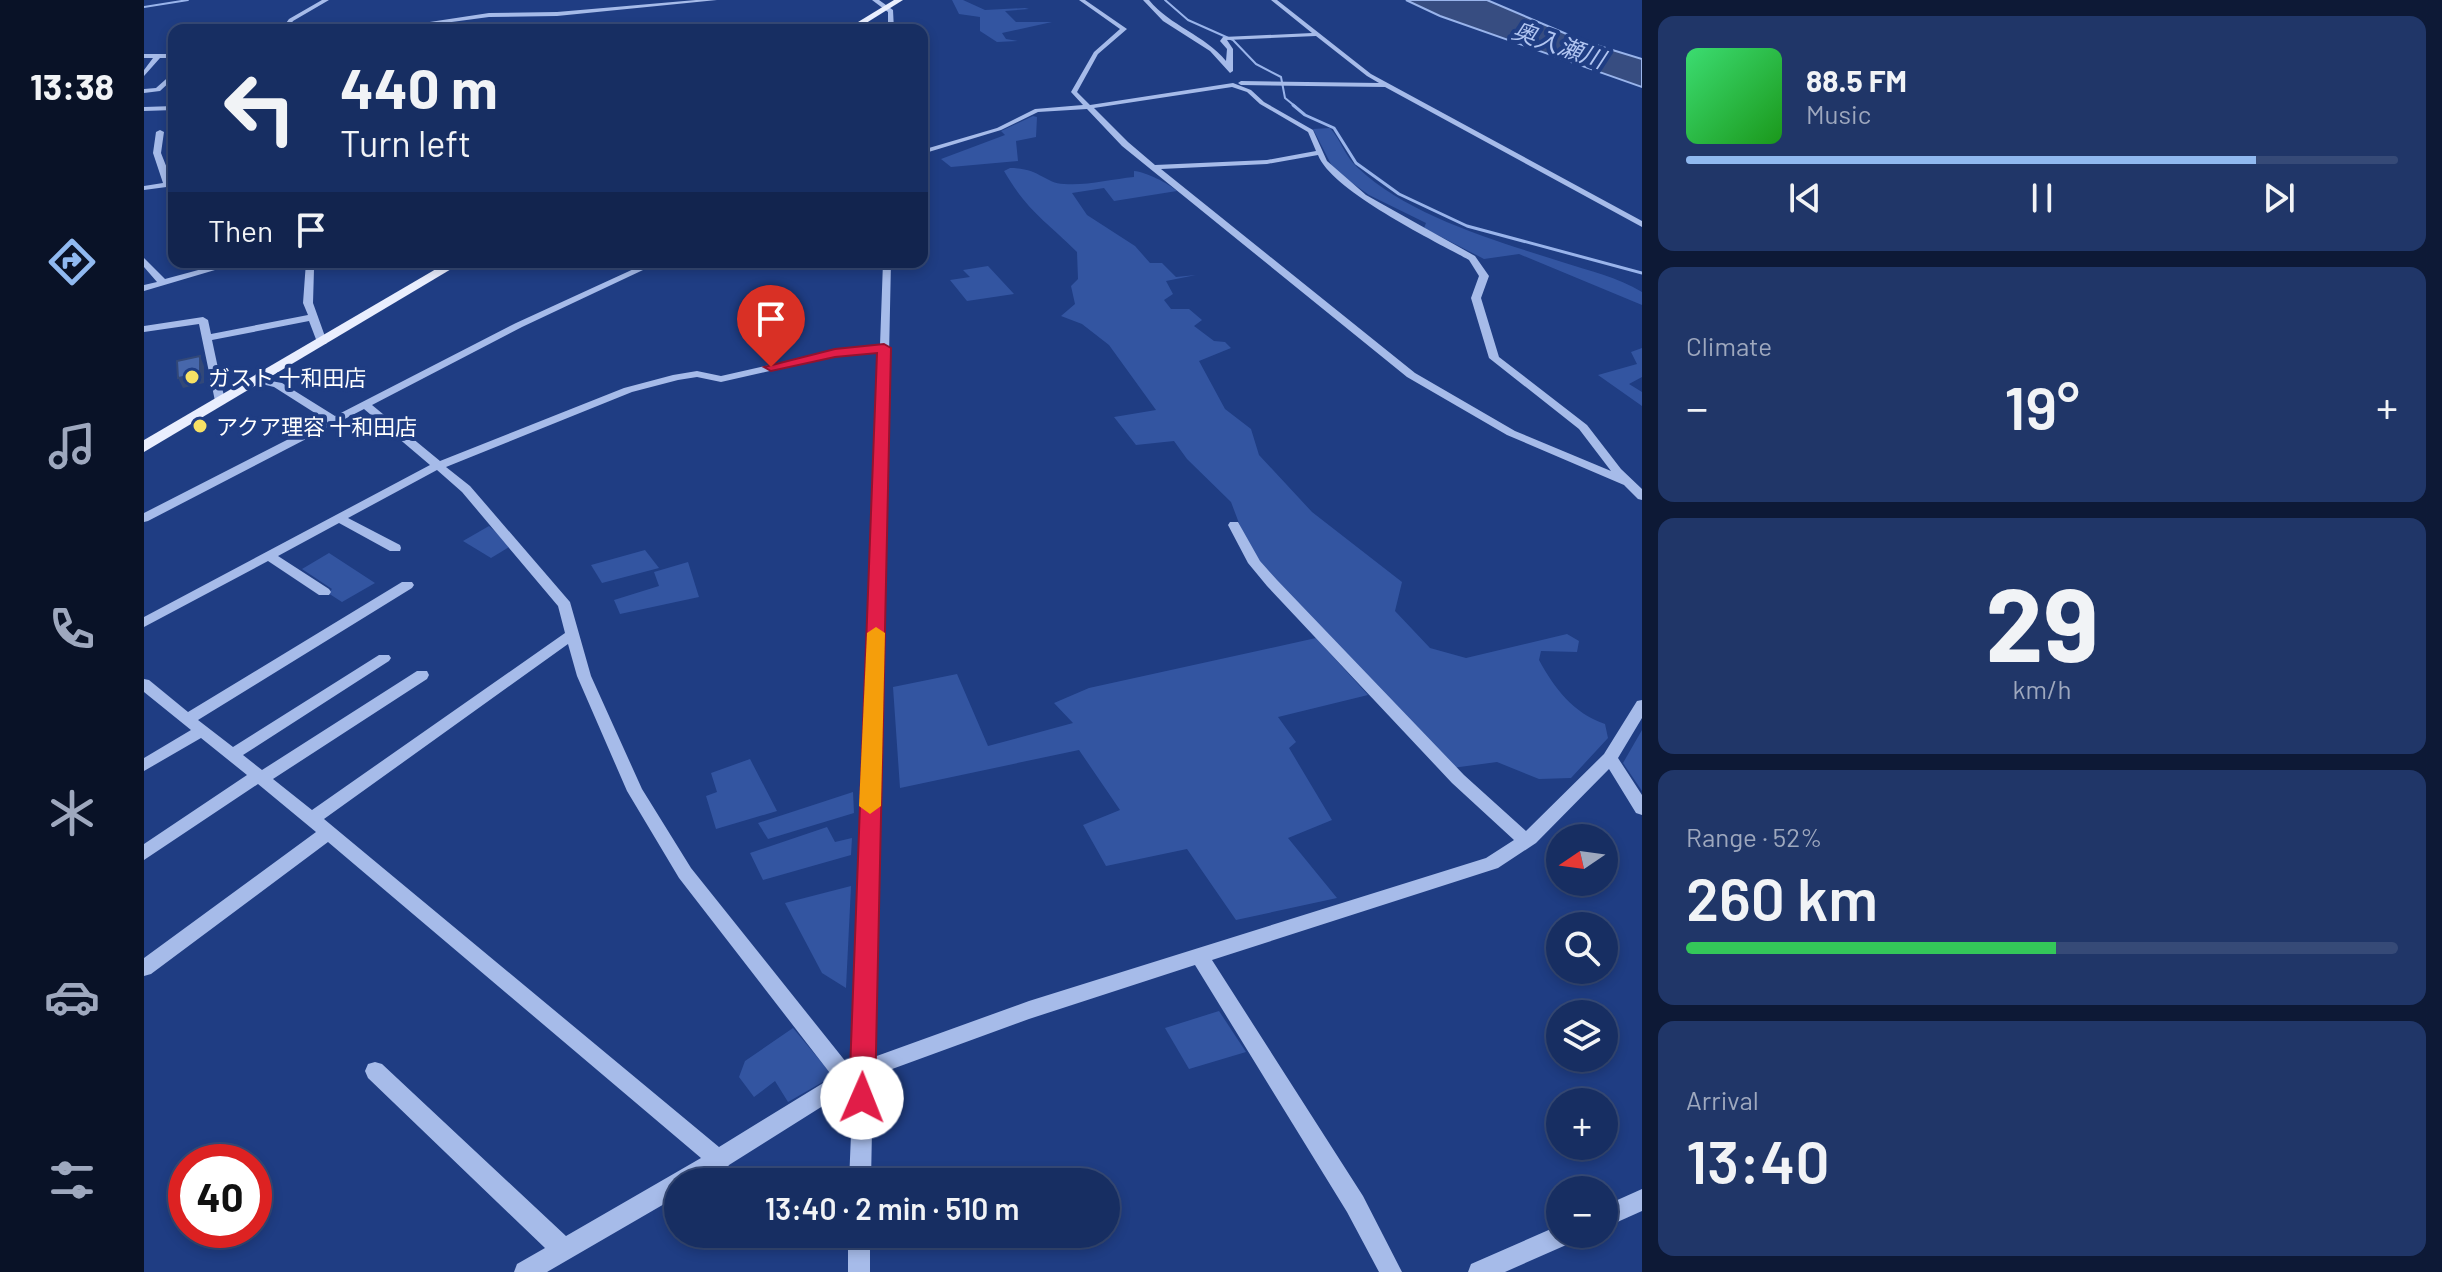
<!DOCTYPE html>
<meta charset="utf-8">
<style>
body{margin:0;font-family:Barlow,"Noto Sans JP",sans-serif;background:#203668;color:#f1f3f6;height:100vh;display:flex;flex-direction:column;font-size:30px;white-space:nowrap}
*{box-sizing:border-box;margin:0}
p{font-size:26px;color:#9ea8be}
.icon{flex:none;width:44px;height:44px;fill:none;stroke:currentColor;stroke-width:2;stroke-linecap:round;stroke-linejoin:round}
.map{position:relative;flex:1;overflow:hidden}
.side{display:flex;flex-direction:column;gap:16px;padding:16px;background:#0d1936;width:800px}
.side>*{flex:none}
.banner{position:absolute;left:24px;top:24px;width:760px;height:244px;border-radius:16px;box-shadow:0 4px 12px #0003,0 0 0 2px #364a77;background:#172e62;color:#f1f3f6;overflow:hidden}
.needle{width:52px;rotate:257deg}
.controls{position:absolute;left:1402px;top:824px;display:grid;gap:16px}
.controls a{display:grid;place-items:center;width:72px;height:72px;border-radius:50%;background:#172e62;box-shadow:0 4px 12px #0003,0 0 0 2px #364a77;font-size:40px}
.speed{position:absolute;left:24px;top:1144px;display:flex;gap:16px;font-size:40px;font-weight:700;text-align:center}
.speed>*{display:grid;place-content:center;width:104px;height:104px;border-radius:50%;background:#172e62;box-shadow:0 4px 12px #0003,0 0 0 2px #364a77;line-height:1}
.speed .limit{border:12px solid #d22;background:#fff;color:#111}
.pin{position:absolute;display:grid;place-items:center;width:68px;height:68px;color:#fff;margin:-82px -34px;border-radius:50% 50% 50% 0;rotate:-45deg;box-shadow:0 0 8px #0007}
.pin .icon{rotate:45deg}
.me{position:absolute;width:88px;margin:-44px;rotate:1deg;stroke-linejoin:round;filter:drop-shadow(0 0 6px #0008)}
.turn{display:flex;align-items:center;gap:28px;height:168px;padding:0 40px;font-size:36px}
.turn .icon{width:104px;height:104px;stroke-width:2.5}
.turn b{display:block;font-size:56px;line-height:68px}
.then{display:flex;align-items:center;height:76px;padding:0 40px;background:#0003;gap:16px;font-size:30px}
.big{font-size:60px;font-weight:600;line-height:1.1}
.side .tile{flex:1;display:flex;flex-direction:column;justify-content:center;gap:12px;min-width:0;padding:0 28px;border-radius:16px;background:#203668}
.side .dial{align-items:center;gap:0}
.dial b{font-size:104px;line-height:1}
.song{display:flex;align-items:center;gap:24px}
.cover{width:96px;height:96px;border-radius:12px;background:linear-gradient(135deg,hsl(140 70% 55%),hsl(120 70% 35%))}
.played{height:8px;border-radius:4px;background:linear-gradient(90deg,#90b9f0 80%,#364a77 80%)}
.keys{display:flex;justify-content:space-around;direction:ltr}
.heat{display:flex;justify-content:space-between;align-items:center;font-size:44px;direction:ltr}
.charge{height:12px;border-radius:6px;background:linear-gradient(90deg,#34c759 52%,#364a77 0)}
.trip{position:absolute;left:520px;top:1168px;width:456px;height:80px;border-radius:40px;background:#172e62;box-shadow:0 4px 12px #0003,0 0 0 2px #364a77;font-weight:600;line-height:80px;text-align:center}
main{display:flex;flex:1;min-height:0}
.menu{display:flex;flex-direction:column;width:144px;justify-content:space-around;align-items:center;background:#091227;color:#9ea8be}
.menu .icon{width:56px;height:56px}
.menu .current{color:#90b9f0}
.menu b{font-size:36px;color:#f1f3f6}
.map>svg:first-child{display:block}
.green{fill:#3355a1}
.water{fill:#374d81;stroke:#99b4eb;stroke-width:2}
.lines{fill:none;stroke-linecap:round;stroke-linejoin:round}
.stream-far1{stroke:#99b4eb;stroke-width:2}
.stream{stroke:#99b4eb;stroke-width:3}
.minor{fill:#a6bbe9;fill-rule:evenodd}
.major{fill:#e9eefe;fill-rule:evenodd}
.shaded-wall{fill:#324878}
.building{fill:#4767ab;stroke:#324878;stroke-width:2}
.route{fill:#e11d48;stroke:#92132f;stroke-width:2}
.slow{fill:#f59e0b}
.poi-dot{fill:#f7e165;stroke:#1f3d83;stroke-width:3}
.labels{text-anchor:middle;dominant-baseline:central;stroke-width:8;stroke-linejoin:round;paint-order:stroke}
.far-poi-label{font-size:22px;fill:#fff;stroke:#1f3d83;text-anchor:start}
.far-water-label{font-size:24px;font-style:italic;fill:#b1c5f1;stroke:#1f3d83}
</style>
<main>
<nav class="menu">
<b>13:38</b>
<svg class="icon current" aria-label="directions" viewBox="0 0 24 24"><path d="M12 3l9 9-9 9-9-9zM9 14v-3h6M13 9l2 2-2 2"/></svg>
<svg class="icon" aria-label="music" viewBox="0 0 24 24"><path d="M9 18V5l10-2v13"/><circle cx="6" cy="18" r="3"/><circle cx="16" cy="16" r="3"/></svg>
<svg class="icon" aria-label="phone" viewBox="0 0 24 24"><path d="M5 4h4l2 5-3 2q2 4 5 5l2-3 5 2v4C11 20 4 13 5 4z"/></svg>
<svg class="icon" aria-label="climate" viewBox="0 0 24 24"><path d="M12 3v18M4 7l16 10M4 17L20 7"/></svg>
<svg class="icon" aria-label="car" viewBox="0 0 24 24"><path d="M5 17H2v-5l4-1 3-4h7l3 4 3 1v5h-3M9 17h6M6 11h13"/><circle cx="7" cy="17" r="2"/><circle cx="17" cy="17" r="2"/></svg>
<svg class="icon" aria-label="filters" viewBox="0 0 24 24"><path d="M4 7h16M4 17h16"/><circle cx="9" cy="7" r="2"/><circle cx="15" cy="17" r="2"/></svg>
</nav>
<div class="map">
<svg width="1498" height="1272" viewBox="0 0 1498 1272">
<rect width="100%" height="100%" fill="#1f3d83"/>
<!-- green -->
<g class="green">
<polygon points="808,0 819,0 841,10 881,8 885,9 861,11 872,22 908,22 858,33 862,39 874,41 853,42 836,31 836,17 815,14"/>
<polygon points="889,116 893,117 892,137 872,141 874,161 807,167 797,159 861,135 857,131"/>
<path d="M1186 128C1197 140 1201 157 1214 168 1265 216 1352 241 1418 262 1446 271 1473 277 1498 292V305L1375 254 1340 259 1280 228 1282 223 1225 195 1190 170 1169 129Z"/>
<path d="M866 168C896 168 900 183 920 184 942 186 968 179 990 177V171C1002 172 1024 183 1033 191L970 201 960 188 928 193 943 215 991 246 1006 263H1018L1032 277 1052 275 1022 281 1029 294 1020 300 1027 309H1045L1058 320 1050 326 1070 341 1081 342 1087 348 1055 361 1081 409 1107 429 1115 455 1168 512 1258 582 1251 611 1286 648 1322 658 1423 634 1435 641 1433 652 1397 651 1395 660C1411 689 1429 713 1461 724L1464 738 1427 778 1395 779 1353 762 1308 768 1135 587 1104 547 1087 502 1043 459 1030 441 992 445 970 417 1012 410 965 345 938 324 917 316 931 304 927 286 934 279 933 252C901 220 884 212 860 171Z"/>
<polygon points="844,266 870,294 823,301 806,280 826,277 819,270"/>
<polygon points="1498,348 1498,377 1485,384 1498,392 1498,406 1454,375 1493,364 1487,352"/>
<polygon points="345,526 367,546 347,558 319,541"/>
<polygon points="501,550 515,568 458,583 447,565"/>
<polygon points="185,553 231,583 198,602 184,593 188,589 158,569"/>
<polygon points="544,562 555,597 476,614 470,600 515,586 510,572"/>
<polygon points="1172,638 1224,695 1134,717 1152,742 1145,748 1188,820 1144,838 1193,898 1092,920 1043,849 962,866 939,825 976,810 935,750 756,788 749,687 813,674 844,746 929,723 910,703 945,688"/>
<polygon points="1498,730 1498,791 1479,763"/>
<polygon points="606,759 633,811 572,829 562,796 573,792 567,773"/>
<polygon points="709,792 710,813 624,839 614,823"/>
<polygon points="683,827 691,842 708,838 707,855 619,880 606,853"/>
<polygon points="707,886 702,988 678,973 641,903"/>
<polygon points="1075,1011 1102,1052 1045,1069 1021,1028"/>
<polygon points="649,1028 689,1076 644,1102 631,1081 610,1097 595,1077 601,1061"/>
</g>
<!-- water -->
<polygon class="water" points="1262,0 1343,0 1439,41 1498,59 1498,87 1296,16"/>
<g class="lines">
<!-- stream-far1 -->
<g class="stream-far1">
<polyline points="1021,0 1044,20 1089,40 1112,64 1137,77 1141,98 1152,107"/>
<polyline points="0,7 44,0"/>
</g>
<!-- stream -->
<polyline class="stream" points="1149,105 1161,115 1190,128 1212,163 1255,194 1323,226 1498,273"/>
<!-- minor -->
<g class="minor">
<polygon points="178,0 185,0 149,21 143,30 137,30 145,19"/>
<polygon points="552,0 573,0 413,16 345,17 248,30 233,30 345,13 413,12"/>
<polygon points="728,0 735,0 749,10 750,30 744,30 744,12"/>
<path d="M935 0H941L983 29 954 54 933 92 946 105 1089 83 1107 90 1120 102 1169 130 1183 161 1222 195 1331 256 1345 276 1337 298 1355 357 1443 425 1477 469 1498 489V500L1494 499 1480 485 1363 435 1263 377 978 146 943 109 894 112 857 130 778 154V150L853 128 891 109 939 105 927 92 950 52 976 29ZM1088 87 1103 92 1116 104 1164 132 1172 151 1123 160 1011 165 984 142 950 108ZM1174 155C1188 191 1289 240 1325 260L1335 276 1327 298 1345 358 1435 429 1467 471 1371 431 1271 373 1017 169 1123 164Z"/>
<path d="M999 0H1005C1026 26 1061 35 1082 61L1083 49 1076 41 1079 37 1168 33 1127 0H1133L1227 74 1498 221V227L1241 87 1097 85 1094 83 1097 81 1235 83 1223 76 1172 36 1083 40 1089 49V71L1086 73 1066 51 1019 21Z"/>
<polygon points="711,24 713,27 647,30 650,28"/>
<polygon points="0,54 30,54 30,58 16,58 0,76 0,70 9,58 0,58"/>
<polygon points="30,72 30,78 16,91 0,93 0,89 12,88"/>
<polygon points="30,106 30,110 0,111 0,107"/>
<polygon points="16,130 20,132 17,153 30,186 0,190 0,186 19,183 9,153 12,132"/>
<polygon points="0,258 21,279 84,262 98,262 0,291 0,285 13,282 0,267"/>
<polygon points="162,262 170,262 170,264 224,262 220,265 170,269 169,303 183,342 182,344 173,342 165,321 68,340 81,401 80,403 76,404 71,401 55,324 0,332 0,326 59,317 64,320 67,334 164,315 159,303"/>
<path d="M505 262H516L378 327 228 405 296 461 480 388 529 375 553 371 577 376 691 350 736 345 739 262H747L730 1057 885 1001 1342 858 1370 840 1308 783 1123 586 1104 563 1084 525 1086 522H1094L1116 561 1133 580 1320 775 1382 831 1460 754 1493 701 1498 700V718L1474 758 1498 795V815L1492 813 1465 769 1392 843 1354 868 1068 960 1219 1196 1258 1272H1235L1203 1212 1051 965 885 1019 729 1076 727 1182H705L709 1087 585 1165 583 1168 558 1182H534V1196L403 1272H370L373 1264 401 1248 224 1078 221 1071 224 1064 231 1062 238 1064 422 1236 557 1158 184 842 7 974 0 976V958L172 832 114 784 0 860V844L103 775 57 738 0 771V758L47 730 0 692V679L5 680 44 712 258 582H268L270 585 268 588 54 720 89 747 235 655H245L247 658 245 661 99 755 118 770 273 671H283L285 675 283 679 129 779 168 810 421 633 414 606 318 492 293 470 204 518 256 545 257 548 256 551H246L195 523 134 556 185 589 187 592 185 595H175L124 561 0 627V617L286 465 220 409 4 521 0 522V513L182 420 130 387 110 382V378L138 383 191 416 372 323ZM735 351 709 1065 706 1067 547 868 498 789 447 676 426 602 326 486 302 467 488 392 534 380 553 377 577 382 691 356ZM424 644 433 676 483 791 535 878 689 1077 575 1147 180 819Z"/>
<polygon points="1498,1189 1498,1211 1460,1228 1460,1206"/>
<polygon points="1416,1225 1416,1234 1432,1234 1429,1242 1361,1272 1324,1272 1327,1264"/>
<rect x="704" y="1234" width="22" height="38"/>
</g>
<!-- major -->
<g class="major">
<polygon points="750,0 759,0 711,30 701,30"/>
<polygon points="304,262 319,262 0,452 0,440"/>
</g>
</g>
<!-- shaded-wall -->
<polygon class="shaded-wall" points="56,356 60,366 60,383 39,388 34,378"/>
<!-- building -->
<polygon class="building" points="56,356 56,374 34,378 33,361"/>
<!-- route -->
<polygon class="route" points="740,344 747,348 731,1098 728,1107 718,1111 709,1107 705,1098 733,353 691,357 627,371 620,367 691,349"/>
<!-- slow -->
<polygon class="slow" points="732,627 741,633 737,806 726,814 715,806 723,633"/>
<!-- markers -->
<g class="poi-dot">
<circle cx="48" cy="377" r="8"/>
<circle cx="56" cy="426" r="8"/>
</g>
<g class="labels">
<!-- far-poi labels -->
<g class="far-poi-label">
<text x="64" y="377">ガスト 十和田店</text>
<text x="72" y="426">アクア理容 十和田店</text>
</g>
<!-- far-water labels -->
<g class="far-water-label">
<text transform="translate(1415 44) rotate(19)">奥入瀬川</text>
</g>
</g>
</svg>
<div class="controls">
<a><svg class="needle" viewBox="-14 -14 28 28"><path d="M0-13l5 13h-10z" fill="#e53935"/><path d="M0 13l5-13h-10z" fill="#9ea8be"/></svg></a>
<a><svg class="icon" aria-label="search" viewBox="0 0 24 24"><circle cx="10" cy="10" r="6"/><path d="M15 15l6 6"/></svg></a>
<a><svg class="icon" aria-label="layers" viewBox="0 0 24 24"><path d="M12 4l9 5-9 5-9-5zM3 14l9 5 9-5"/></svg></a>
<a>+</a>
<a>−</a>
</div>
<div class="speed"><div class="limit">40</div></div>
<div class="pin" style="left:627px;top:367px;background:#d93025"><svg class="icon" aria-label="arrive" viewBox="0 0 24 24"><path d="M6 21V4h12l-3 4 3 4H6"/></svg></div>
<svg class="me" style="left:718px;top:1098px" viewBox="-20 -20 40 40"><circle r="19" fill="#fff"/><path d="M0-13L10 11 0 6-10 11z" fill="#e11d48"/></svg>
<div class="trip">13:40 · 2 min · 510 m</div>
<div class="banner">
<div class="turn"><svg class="icon" aria-label="left" viewBox="0 0 24 24"><path d="M17 20v-9H6M10 6l-5 5 5 5"/></svg><div><b>440 m</b>Turn left</div></div>
<div class="then">Then<svg class="icon" aria-label="arrive" viewBox="0 0 24 24"><path d="M6 21V4h12l-3 4 3 4H6"/></svg></div>
</div>
</div>
<section class="side">
<div class="tile">
<div class="song"><i class="cover"></i><div><b>88.5 FM</b><p>Music</p></div></div>
<div class="played"></div>
<div class="keys"><svg class="icon" aria-label="previous" viewBox="0 0 24 24"><path d="M18 5L8 12l10 7zM5 5v14"/></svg><svg class="icon" aria-label="pause" viewBox="0 0 24 24"><path d="M8 5v14M16 5v14"/></svg><svg class="icon" aria-label="next" viewBox="0 0 24 24"><path d="M6 5l10 7-10 7zM19 5v14"/></svg></div>
</div>
<div class="tile"><p>Climate</p>
<div class="heat"><a>−</a><b class="big">19°</b><a>+</a></div>
</div>
<div class="tile dial"><b>29</b><p>km/h</p></div>
<div class="tile"><p>Range · 52%</p><b class="big">260 km</b><div class="charge"></div></div>
<div class="tile"><p>Arrival</p><b class="big">13:40</b></div>
</section>
</main>
